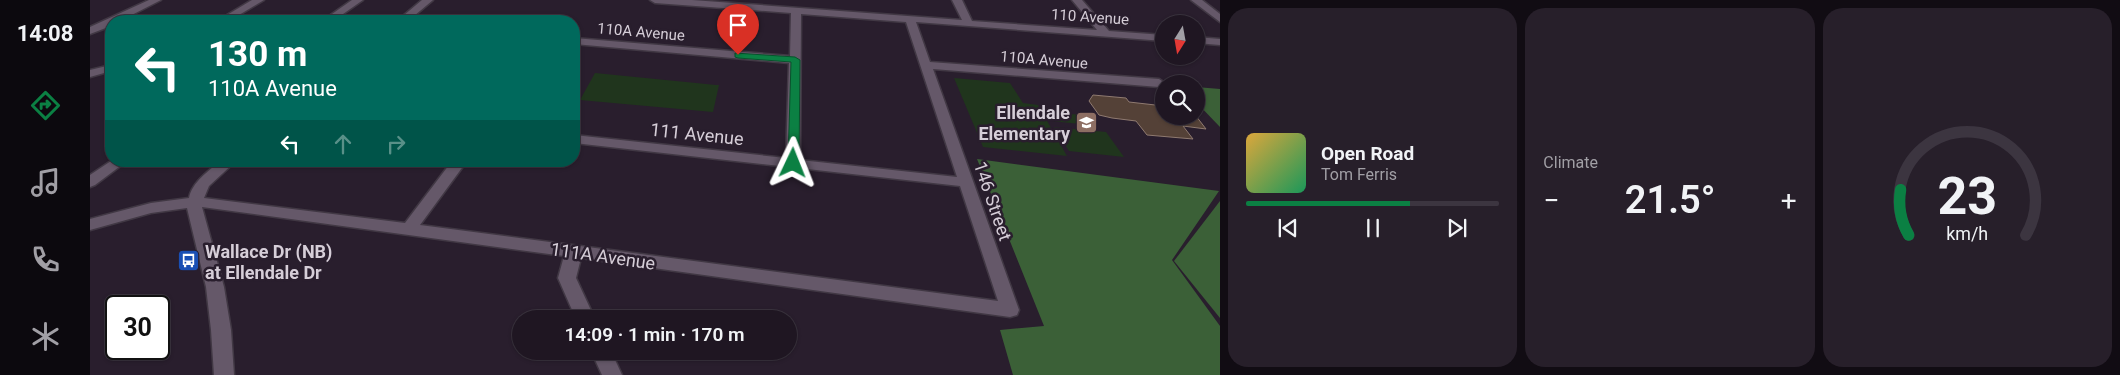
<!DOCTYPE html>
<meta charset="utf-8">
<style>
body{margin:0;font-family:Roboto,sans-serif;background:#271f2a;color:#f1f3f6;height:100vh;display:flex;flex-direction:column;font-size:19px;white-space:nowrap}
*{box-sizing:border-box;margin:0}
p{font-size:16px;color:#a19fa5}
.icon{flex:none;width:28px;height:28px;fill:none;stroke:currentColor;stroke-width:2;stroke-linecap:round;stroke-linejoin:round}
.map{position:relative;flex:1;overflow:hidden}
.sheet{display:flex;flex-direction:column;gap:8px;padding:8px;background:#110c13;width:900px}
.sheet>*{flex:none}
.hud{position:absolute;left:15px;top:15px;width:475px;height:152px;border-radius:20px;box-shadow:0 1px 4px #0004,0 0 0 1px #3c3540;background:#00695c;color:#fff;overflow:hidden}
.needle{width:32px;rotate:191deg}
.buttons{position:absolute;left:1065px;top:15px;display:grid;gap:10px}
.buttons a{display:grid;place-items:center;width:50px;height:50px;border-radius:50%;background:#1f1622;box-shadow:0 1px 4px #0004,0 0 0 1px #3c3540;font-size:25px}
.speed{position:absolute;left:15px;top:295px;display:flex;gap:10px;font-size:25px;font-weight:700;text-align:center}
.speed>*{display:grid;place-content:center;width:65px;height:65px;border-radius:50%;background:#1f1622;box-shadow:0 1px 4px #0004,0 0 0 1px #3c3540;line-height:1}
.speed .limit{border:2px solid #111;border-radius:8px;background:#fff;color:#111}
.pin{position:absolute;display:grid;place-items:center;width:42px;height:42px;color:#fff;margin:-51px -21px;border-radius:50% 50% 50% 0;rotate:-45deg;box-shadow:0 0 5px #0007}
.pin .icon{rotate:45deg}
.me{position:absolute;width:55px;margin:-28px;rotate:2deg;stroke-linejoin:round;filter:drop-shadow(0 0 4px #0008)}
.turn{display:flex;align-items:center;gap:18px;height:105px;padding:0 20px;font-size:22px}
.turn .icon{width:65px;height:65px;stroke-width:2.5}
.turn b{display:block;font-size:35px;line-height:42px}
.lanes{display:flex;align-items:center;height:48px;padding:0 20px;background:#0003;justify-content:center;gap:25px;direction:ltr}
.lanes .off{opacity:.35}
.big{font-size:38px;font-weight:600;line-height:1.1}
.sheet .tile{flex:1;display:flex;flex-direction:column;justify-content:center;gap:8px;min-width:0;padding:0 18px;border-radius:20px;background:#271f2a}
.sheet .dial{align-items:center;gap:0}
.dial svg{height:130px;overflow:visible;fill:none;stroke:#3c3540;stroke-width:7;stroke-linecap:round;text-anchor:middle}
.dial text{fill:#f1f3f6;stroke:none}
.song{display:flex;align-items:center;gap:15px}
.cover{width:60px;height:60px;border-radius:8px;background:linear-gradient(135deg,hsl(40 70% 55%),hsl(150 70% 35%))}
.played{height:5px;border-radius:2px;background:linear-gradient(90deg,#0b8043 65%,#3c3540 65%)}
.keys{display:flex;justify-content:space-around;direction:ltr}
.heat{display:flex;justify-content:space-between;align-items:center;font-size:28px;direction:ltr}
.sheet .tiles{flex:1;display:grid;gap:8px;grid-template-columns:repeat(3,1fr)}
.trip{position:absolute;left:422px;top:310px;width:285px;height:50px;border-radius:25px;background:#1f1622;box-shadow:0 1px 4px #0004,0 0 0 1px #3c3540;font-weight:600;line-height:50px;text-align:center}
main{display:flex;flex:1;min-height:0}
.dock{display:flex;flex-direction:column;width:90px;justify-content:space-around;align-items:center;background:#0c090e;color:#a19fa5}
.dock .icon{width:35px;height:35px}
.dock .active{color:#0b8043}
.dock b{font-size:22px;color:#f1f3f6}
.map>svg:first-child{display:block}
.green{fill:#20351d}
.forest{fill:#3b6037}
.building{fill:#544137;stroke:#8f7a70}
.lines{fill:none;stroke-linecap:round;stroke-linejoin:round}
.minor-casing{stroke:#413844;stroke-width:3}
.minor{fill:#655869;fill-rule:evenodd}
.route{fill:#0b8043;stroke:#07532c}
.labels{text-anchor:middle;dominant-baseline:central;stroke-width:5;stroke-linejoin:round;paint-order:stroke}
.far-street-label{font-size:15px;fill:#d6ced8;stroke:#291e2d}
.poi-label{font-size:18px;font-weight:bold;fill:#d6ced8;stroke:#291e2d;text-anchor:end}
.street-label{font-size:18px;fill:#d6ced8;stroke:#291e2d}
</style>
<main>
<nav class="dock">
<b>14:08</b>
<svg class="icon active" aria-label="directions" viewBox="0 0 24 24"><path d="M12 3l9 9-9 9-9-9zM9 14v-3h6M13 9l2 2-2 2"/></svg>
<svg class="icon" aria-label="music" viewBox="0 0 24 24"><path d="M9 18V5l10-2v13"/><circle cx="6" cy="18" r="3"/><circle cx="16" cy="16" r="3"/></svg>
<svg class="icon" aria-label="phone" viewBox="0 0 24 24"><path d="M5 4h4l2 5-3 2q2 4 5 5l2-3 5 2v4C11 20 4 13 5 4z"/></svg>
<svg class="icon" aria-label="climate" viewBox="0 0 24 24"><path d="M12 3v18M4 7l16 10M4 17L20 7"/></svg>
</nav>
<div class="map">
<svg width="1130" height="375" viewBox="0 0 1130 375">
<rect width="100%" height="100%" fill="#291e2d"/>
<!-- green -->
<g class="green">
<polygon points="505,73 626,85 629,85 623,112 490,100"/>
<polygon points="864,78 920,83 933,103 948,105 977,156 893,147"/>
<polygon points="956,112 992,115 999,125 962,121"/>
<polygon points="964,127 1016,132 1034,157 979,151"/>
</g>
<!-- forest -->
<g class="forest">
<polygon points="1106,87 1130,89 1130,127 1106,102"/>
<polygon points="887,159 1129,191 1082,260 1130,326 1130,375 923,375 910,330 954,326"/>
<polygon points="1130,201 1130,318 1084,261"/>
</g>
<!-- building -->
<polygon class="building" points="1003,95 1036,98 1039,102 1074,106 1074,116 1106,116 1116,129 1093,126 1103,139 1057,135 1046,121 1022,118 1009,115 999,101"/>
<g class="lines">
<defs>
<g id="minor">
<polygon points="59,0 71,0 30,21 21,21 21,26 0,34 0,27"/>
<polygon points="162,0 174,0 139,21 127,21"/>
<polygon points="262,0 273,0 243,21 232,21"/>
<polygon points="332,0 343,0 318,21 307,21"/>
<path d="M560 0H602L872 20 862 0H872L882 21 1007 30 982 0H992L1019 31 1074 35V41L826 22 840 62 1069 79 1075 83 1069 87 843 69 929 310 927 315 920 317 491 258 486 278 505 319H486L468 278 474 256 112 207 134 287 141 330 144 375H124L121 330 116 287 97 208 61 213 0 230V219L61 203 99 198C102 182 119 171 130 161H146L119 186 114 198 315 223 362 161H377L330 225 908 301 870 186 484 143V135L696 158 699 63 484 44V38L700 56 701 13 565 3ZM711 14 816 22 867 177 710 160Z"/>
<polygon points="1101,0 1112,0 1130,14 1130,22"/>
<polygon points="1106,37 1130,39 1130,45 1106,43"/>
<polygon points="21,65 21,71 0,77 0,70"/>
<polygon points="21,161 37,161 5,185 0,187 0,175"/>
<polygon points="501,351 521,351 532,375 512,375"/>
</g>
</defs>
<!-- minor casing -->
<use href="#minor" class="minor-casing"/>
<!-- minor -->
<use href="#minor" class="minor"/>
</g>
<!-- route -->
<polygon class="route" points="645,53 705,57 710,60 709,163 707,165 699,165 698,163 701,62 648,58 645,57"/>
<!-- icons -->
<defs>
<symbol id="school-square" viewBox="-11 -11 22 22"><rect x="-9" y="-9" width="18" height="18" rx="4" fill="#8d6e63" stroke="#291e2d"/><path d="M0-5L7-2L0 1L-7-2ZM-4 1L0 2.5L4 1V4Q0 6-4 4Z" fill="#fff"/></symbol>
<symbol id="bus-square" viewBox="-11 -11 22 22"><rect x="-9" y="-9" width="18" height="18" rx="4" fill="#1a4fb4" stroke="#291e2d"/><path d="M-5-6H5V4H4V6H2V4H-2V6H-4V4H-5ZM-3.5-4V0h7V-4ZM-3.5 1.2v1.5H-2V1.2ZM2 1.2v1.5H3.5V1.2Z" fill="#fff"/></symbol>
</defs>
<g fill-rule="evenodd">
<use href="#school-square" x="984" y="110" width="25" height="25"/>
<use href="#bus-square" x="86" y="248" width="25" height="25"/>
</g>
<g class="labels">
<!-- far-street labels -->
<g class="far-street-label">
<text transform="translate(1000 17) rotate(4)">110 Avenue</text>
<text transform="translate(551 32) rotate(5)">110A Avenue</text>
<text transform="translate(954 60) rotate(5)">110A Avenue</text>
</g>
<!-- poi labels -->
<g class="poi-label">
<text x="980" y="112">Ellendale<tspan x="980" dy="21">Elementary</tspan></text>
<text x="115" y="251" text-anchor="start">Wallace Dr (NB)<tspan x="115" dy="21">at Ellendale Dr</tspan></text>
</g>
<!-- street labels -->
<g class="street-label">
<text transform="translate(607 134) rotate(6)">111 Avenue</text>
<text transform="translate(903 201) rotate(71)">146 Street</text>
<text transform="translate(513 256) rotate(8)">111A Avenue</text>
</g>
</g>
</svg>
<div class="buttons">
<a><svg class="needle" viewBox="-14 -14 28 28"><path d="M0-13l5 13h-10z" fill="#e53935"/><path d="M0 13l5-13h-10z" fill="#a19fa5"/></svg></a>
<a><svg class="icon" aria-label="search" viewBox="0 0 24 24"><circle cx="10" cy="10" r="6"/><path d="M15 15l6 6"/></svg></a>
</div>
<div class="speed"><div class="limit">30</div></div>
<div class="pin" style="left:648px;top:55px;background:#d93025"><svg class="icon" aria-label="arrive" viewBox="0 0 24 24"><path d="M6 21V4h12l-3 4 3 4H6"/></svg></div>
<svg class="me" style="left:703px;top:163px" viewBox="-20 -20 40 40"><path d="M0-17L14 15 0 8-14 15z" fill="#0b8043" stroke="#fff" stroke-width="4"/></svg>
<div class="trip">14:09 · 1 min · 170 m</div>
<div class="hud">
<div class="turn"><svg class="icon" aria-label="left" viewBox="0 0 24 24"><path d="M17 20v-9H6M10 6l-5 5 5 5"/></svg><div><b>130 m</b>110A Avenue</div></div>
<div class="lanes"><svg class="icon" aria-label="left" viewBox="0 0 24 24"><path d="M17 20v-9H6M10 6l-5 5 5 5"/></svg><svg class="icon off" aria-label="ahead" viewBox="0 0 24 24"><path d="M12 20V5M6 11l6-6 6 6"/></svg><svg class="icon off" aria-label="right" viewBox="0 0 24 24"><path d="M7 20v-9h11M14 6l5 5-5 5"/></svg></div>
</div>
</div>
<section class="sheet">
<div class="tiles">
<div class="tile">
<div class="song"><i class="cover"></i><div><b>Open Road</b><p>Tom Ferris</p></div></div>
<div class="played"></div>
<div class="keys"><svg class="icon" aria-label="previous" viewBox="0 0 24 24"><path d="M18 5L8 12l10 7zM5 5v14"/></svg><svg class="icon" aria-label="pause" viewBox="0 0 24 24"><path d="M8 5v14M16 5v14"/></svg><svg class="icon" aria-label="next" viewBox="0 0 24 24"><path d="M6 5l10 7-10 7zM19 5v14"/></svg></div>
</div>
<div class="tile"><p>Climate</p>
<div class="heat"><a>−</a><b class="big">21.5°</b><a>+</a></div>
</div>
<div class="tile dial"><svg viewBox="0 0 100 80">
<path d="M14 69A42 42 0 1 1 86 69"/>
<path d="M14 69A42 42 0 0 1 9 41" stroke="#0b8043"/>
<text x="50" y="56" font-size="32" font-weight="700">23</text>
<text x="50" y="72" font-size="11">km/h</text>
</svg></div>
</div>
</section>
</main>
